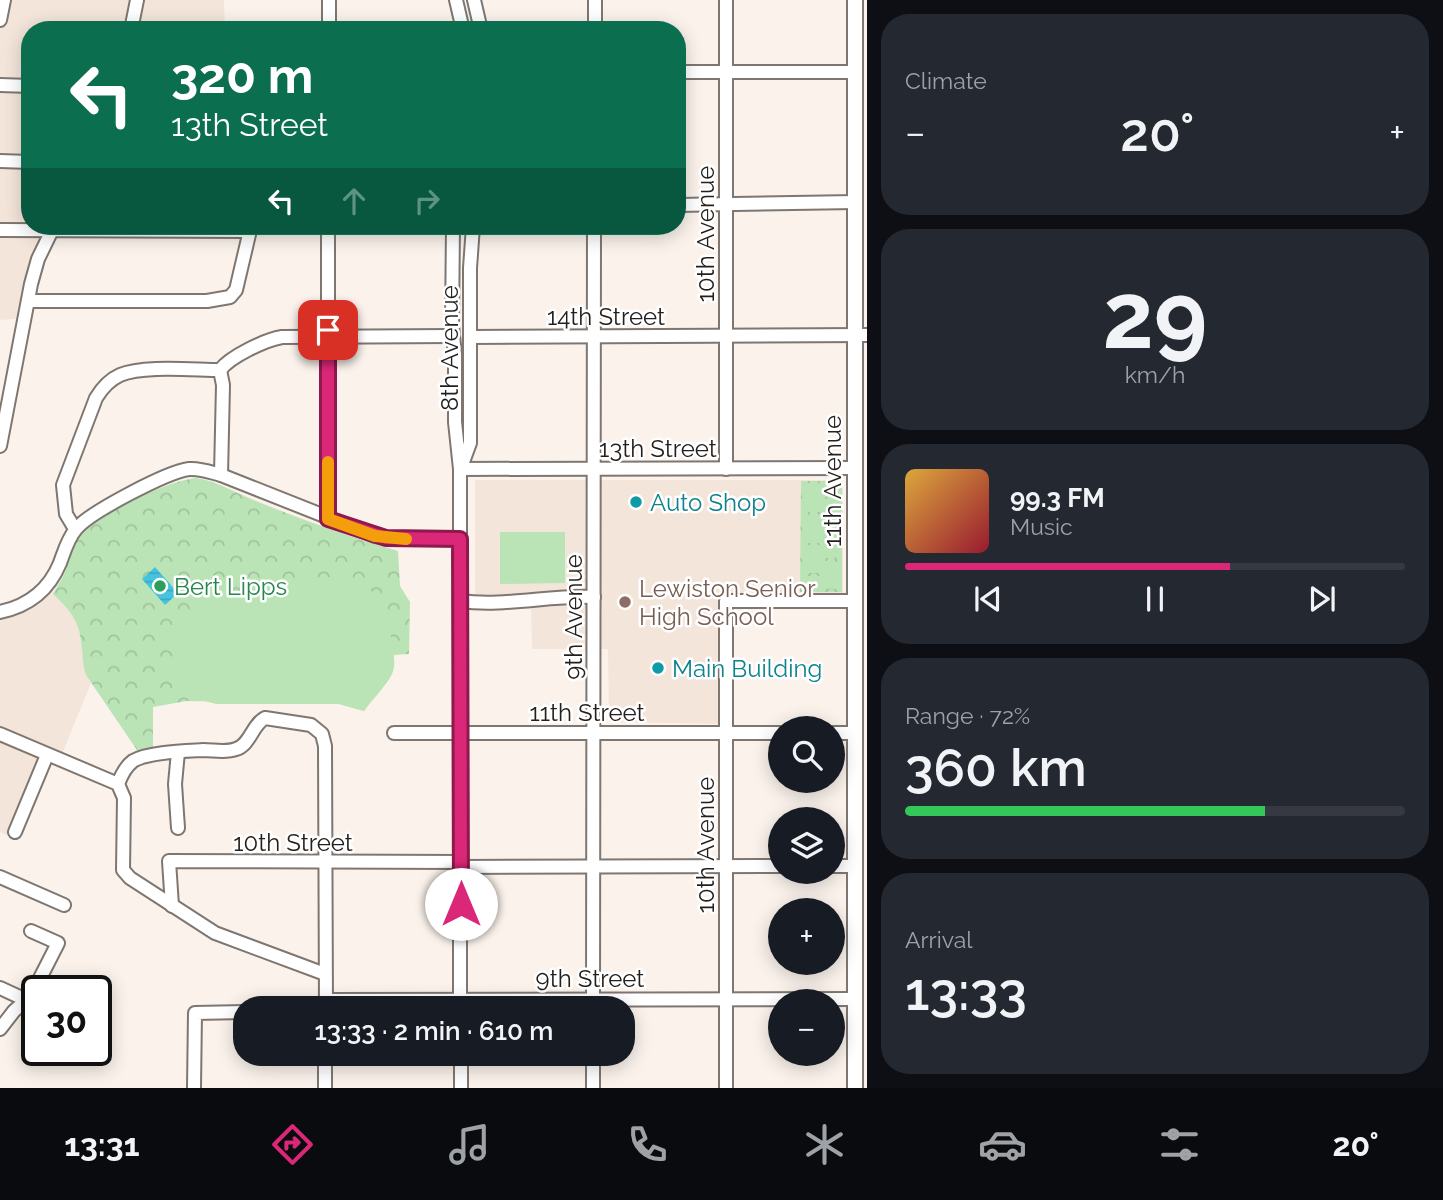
<!DOCTYPE html>
<meta charset="utf-8">
<style>
body{margin:0;font-family:Raleway,sans-serif;background:#242831;color:#f1f3f6;height:100vh;display:flex;flex-direction:column;font-size:26px;white-space:nowrap}
*{box-sizing:border-box;margin:0}
p{font-size:23px;color:#9ea1a6}
.icon{flex:none;width:38px;height:38px;fill:none;stroke:currentColor;stroke-width:2;stroke-linecap:round;stroke-linejoin:round}
.map{position:relative;flex:1;overflow:hidden}
.drawer{display:flex;flex-direction:column;gap:14px;padding:14px;background:#0d0f14;width:576px}
.drawer>*{flex:none}
.top-card{position:absolute;left:21px;top:21px;width:665px;height:214px;border-radius:28px;box-shadow:0 4px 18px #0003;background:#0b6e4f;color:#fff;overflow:hidden}
.fabs{position:absolute;left:768px;top:716px;display:grid;gap:14px}
.fabs a{display:grid;place-items:center;width:77px;height:77px;border-radius:50%;background:#171b24;box-shadow:0 4px 18px #0003;font-size:35px}
.speed{position:absolute;left:21px;top:975px;display:flex;gap:14px;font-size:35px;font-weight:700;text-align:center}
.speed>*{display:grid;place-content:center;width:91px;height:91px;border-radius:50%;background:#171b24;box-shadow:0 4px 18px #0003;line-height:1}
.speed .limit{border:4px solid #111;border-radius:10px;background:#fff;color:#111}
.pin{position:absolute;display:grid;place-items:center;width:60px;height:60px;color:#fff;margin:-30px;border-radius:14px;box-shadow:0 4px 10px #0006}
.me{position:absolute;width:77px;margin:-38px;rotate:0deg;stroke-linejoin:round;filter:drop-shadow(0 0 5px #0008)}
.turn{display:flex;align-items:center;gap:24px;height:147px;padding:0 35px;font-size:32px}
.turn .icon{width:91px;height:91px;stroke-width:2.5}
.turn b{display:block;font-size:49px;line-height:60px}
.lanes{display:flex;align-items:center;height:66px;padding:0 35px;background:#0003;justify-content:center;gap:35px;direction:ltr}
.lanes .off{opacity:.35}
.big{font-size:52px;font-weight:600;line-height:1.1}
.drawer .card{flex:1;display:flex;flex-direction:column;justify-content:center;gap:10px;min-width:0;padding:0 24px;border-radius:28px;background:#242831}
.drawer .dial{align-items:center;gap:0}
.dial b{font-size:91px;line-height:1}
.song{display:flex;align-items:center;gap:21px}
.cover{width:84px;height:84px;border-radius:10px;background:linear-gradient(135deg,hsl(40 70% 55%),hsl(350 70% 35%))}
.played{height:7px;border-radius:4px;background:linear-gradient(90deg,#db2777 65%,#363941 65%)}
.keys{display:flex;justify-content:space-around;direction:ltr}
.heat{display:flex;justify-content:space-between;align-items:center;font-size:38px;direction:ltr}
.charge{height:10px;border-radius:5px;background:linear-gradient(90deg,#34c759 72%,#363941 0)}
.trip{position:absolute;left:233px;top:996px;width:402px;height:70px;border-radius:28px;background:#171b24;box-shadow:0 4px 18px #0003;font-weight:600;line-height:70px;text-align:center}
.tab-bar{display:flex;height:112px;justify-content:space-around;align-items:center;background:#090b0e;color:#9ea1a6}
.tab-bar .icon{width:49px;height:49px}
.tab-bar .active{color:#db2777}
.tab-bar b{font-size:32px;color:#f1f3f6}
main{display:flex;flex:1;min-height:0}
.map>svg:first-child{display:block}
.built{fill:#f4e5da}
.park{fill:url(#park-crowns)}
.pitch{fill:#bae4b6}
.water{fill:url(#water-rules)}
.lines{fill:none;stroke-linecap:round;stroke-linejoin:round}
.minor-casing{stroke:#7e7771;stroke-width:16}
.major-casing{stroke:#7e7771;stroke-width:18}
.minor{stroke:#fff;stroke-width:12}
.major{stroke:#fff;stroke-width:14}
.route-casing{stroke:#8e194d;stroke-width:18}
.route{stroke:#db2777;stroke-width:12}
.slow{stroke:#f59e0b;stroke-width:12}
.culture-dot{fill:#0f9aa8;stroke:#fff;stroke-width:2.5}
.leisure-dot{fill:#2e9e5b;stroke:#fff;stroke-width:2.5}
.education-dot{fill:#8d6e63;stroke:#fff;stroke-width:2.5}
.labels{text-anchor:middle;dominant-baseline:central;stroke-width:5;stroke-linejoin:round;paint-order:stroke}
.street-label{font-size:24px;fill:#221f1c;stroke:#fff}
.culture-label{font-size:24px;fill:#0d838f;stroke:#fff;text-anchor:start}
.leisure-label{font-size:24px;fill:#27864d;stroke:#fff;text-anchor:start}
.education-label{font-size:24px;fill:#785e54;stroke:#fff;text-anchor:start}
</style>
<main>
<div class="map">
<svg width="868" height="1088" viewBox="0 0 868 1088">
<defs>
<pattern id="park-crowns" width="20" height="18" patternUnits="userSpaceOnUse" patternTransform="scale(1.75)"><rect width="20" height="18" fill="#bae4b6"/><path d="M2 6a3 3 0 1 1 6 0M12 15a3 3 0 1 1 6 0" fill="none" stroke="#a0c39c"/></pattern>
<pattern id="water-rules" width="6" height="5" patternUnits="userSpaceOnUse" patternTransform="scale(1.75)"><rect width="6" height="5" fill="#45c4e0"/><path d="M0 2.5h6" fill="none" stroke="#3ca8c0"/></pattern>
</defs>
<rect width="100%" height="100%" fill="#faf2eb"/>
<!-- built -->
<g class="built">
<polygon points="0,0 224,0 225,30 30,30 30,226 54,226 25,318 0,320"/>
<polygon points="475,480 843,480 843,594 719,597 719,724 609,722 608,649 532,649 531,595 475,596"/>
<polygon points="48,585 70,610 76,621 80,632 86,675 91,683 62,754 43,748 7,835 0,832 0,612"/>
</g>
<!-- park -->
<g class="park">
<path d="M196 478C217 481 236 493 256 501 303 520 350 537 398 551L400 586 410 602 409 654 394 655 393 671 364 711 339 704 187 701 153 707V751L139 753 86 675C82 663 83 653 81 641 79 620 68 608 53 594 57 586 63 578 66 570 69 561 70 547 76 539 99 515 162 482 196 478Z"/>
<polygon points="801,481 842,481 842,592 800,592"/>
</g>
<!-- pitch -->
<g class="pitch">
<rect x="808" y="484" width="27" height="13"/>
<rect x="808" y="499" width="27" height="13"/>
<rect x="808" y="515" width="27" height="12"/>
<rect x="808" y="530" width="27" height="13"/>
<polygon points="565,532 565,583 500,584 500,532"/>
<rect x="808" y="545" width="27" height="13"/>
<rect x="808" y="561" width="27" height="12"/>
<polygon points="808,576 835,576 835,589 808,588"/>
<path d="M344 577C380 587 387 609 392 643 393 651 396 663 393 671 390 682 371 701 364 711L339 704H216L205 701 186 688 179 679 175 667 174 653 176 638 183 624 194 610 208 601 284 578Z"/>
</g>
<!-- water -->
<polygon class="water" points="155,567 178,593 165,605 142,579"/>
<g class="lines">
<defs>
<g id="minor">
<polyline points="456,0 463,30"/>
<polyline points="474,0 481,30"/>
<polyline points="595,0 595,30"/>
<polyline points="0,20 4,0"/>
<polyline points="131,30 137,0"/>
<polyline points="329,30 329,0"/>
<polyline points="677,72 855,72"/>
<polyline points="0,85 30,86"/>
<polyline points="0,161 30,162"/>
<polyline points="677,205 855,202"/>
<polyline points="453,226 452,325 455,355 455,422 460,469 460,1008"/>
<polyline points="0,230 250,231"/>
<polyline points="28,301 207,301 230,297 236,290 251,226"/>
<polyline points="470,337 868,335"/>
<polyline points="220,370 223,385 221,475"/>
<polyline points="0,446 31,284 38,259 54,226"/>
<polyline points="463,462 470,443 470,268 473,226"/>
<polyline points="460,469 855,468"/>
<polyline points="726,469 726,0"/>
<polyline points="328,519 328,226"/>
<path d="M75 529 66 514 63 485 96 398C102 388 109 380 120 375 143 365 194 370 220 370 231 356 265 340 282 337L453 336"/>
<path d="M460 601C505 607 549 595 594 597"/>
<path d="M0 612C28 606 49 590 60 563 64 552 68 538 76 529 90 512 167 472 189 469 200 468 210 472 221 475L375 536 395 539H460"/>
<polyline points="394,733 780,733"/>
<polyline points="833,733 855,733"/>
<polyline points="0,734 118,784 124,798 123,870 130,878 215,933 325,974"/>
<polyline points="178,752 175,784 178,828"/>
<path d="M118 784C121 776 125 767 133 761 147 752 187 751 203 750 214 750 226 753 236 749 250 745 252 725 265 718L311 725 322 734 325 746 326 1008"/>
<polyline points="15,832 47,755"/>
<polyline points="833,866 855,866"/>
<polyline points="461,867 780,866"/>
<polyline points="0,877 64,905"/>
<polyline points="172,906 169,861 461,862"/>
<polyline points="0,988 24,999"/>
<polyline points="326,1000 855,999"/>
<polyline points="593,1008 594,226"/>
<polyline points="0,1029 14,1011 31,996 58,943 31,931"/>
<polyline points="461,1054 461,1088"/>
<polyline points="593,1054 593,1088"/>
<polyline points="194,1088 195,1013 245,1012"/>
<polyline points="325,1088 325,1054"/>
<polyline points="726,1088 726,601 855,601"/>
</g>
<polyline id="major" points="855,1088 855,0"/>
</defs>
<!-- minor casing -->
<use href="#minor" class="minor-casing"/>
<!-- major casing -->
<use href="#major" class="major-casing"/>
<!-- minor -->
<use href="#minor" class="minor"/>
<!-- major -->
<use href="#major" class="major"/>
</g>
<g class="lines">
<defs>
<polyline id="route" points="328,330 328,519 386,538 460,539 461,904"/>
</defs>
<!-- route casing -->
<use href="#route" class="route-casing"/>
<!-- route -->
<use href="#route" class="route"/>
<!-- slow -->
<polyline class="slow" points="328,462 328,519 375,536 406,539"/>
</g>
<!-- markers -->
<g class="culture-dot">
<circle cx="636" cy="502" r="7"/>
<circle cx="658" cy="668" r="7"/>
</g>
<circle class="leisure-dot" cx="160" cy="586" r="7"/>
<circle class="education-dot" cx="625" cy="602" r="7"/>
<g class="labels">
<!-- street labels -->
<g class="street-label">
<text transform="translate(705 234) rotate(-90)">10th Avenue</text>
<text x="606" y="316">14th Street</text>
<text transform="translate(449 348) rotate(-90)">8th Avenue</text>
<text x="658" y="448">13th Street</text>
<text transform="translate(832 481) rotate(-90)">11th Avenue</text>
<text transform="translate(573 617) rotate(-90)">9th Avenue</text>
<text x="587" y="712">11th Street</text>
<text x="293" y="842">10th Street</text>
<text transform="translate(705 845) rotate(-90)">10th Avenue</text>
<text x="590" y="978">9th Street</text>
</g>
<!-- culture labels -->
<g class="culture-label">
<text x="650" y="502">Auto Shop</text>
<text x="672" y="668">Main Building</text>
</g>
<!-- leisure labels -->
<g class="leisure-label">
<text x="174" y="586">Bert Lipps</text>
</g>
<!-- education labels -->
<g class="education-label">
<text x="639" y="588">Lewiston Senior<tspan x="639" dy="28">High School</tspan></text>
</g>
</g>
</svg>
<div class="fabs">
<a><svg class="icon" aria-label="search" viewBox="0 0 24 24"><circle cx="10" cy="10" r="6"/><path d="M15 15l6 6"/></svg></a>
<a><svg class="icon" aria-label="layers" viewBox="0 0 24 24"><path d="M12 4l9 5-9 5-9-5zM3 14l9 5 9-5"/></svg></a>
<a>+</a>
<a>−</a>
</div>
<div class="speed"><div class="limit">30</div></div>
<div class="pin" style="left:328px;top:330px;background:#d93025"><svg class="icon" aria-label="arrive" viewBox="0 0 24 24"><path d="M6 21V4h12l-3 4 3 4H6"/></svg></div>
<svg class="me" style="left:461px;top:904px" viewBox="-20 -20 40 40"><circle r="19" fill="#fff"/><path d="M0-13L10 11 0 6-10 11z" fill="#db2777"/></svg>
<div class="trip">13:33 · 2 min · 610 m</div>
<div class="top-card">
<div class="turn"><svg class="icon" aria-label="left" viewBox="0 0 24 24"><path d="M17 20v-9H6M10 6l-5 5 5 5"/></svg><div><b>320 m</b>13th Street</div></div>
<div class="lanes"><svg class="icon" aria-label="left" viewBox="0 0 24 24"><path d="M17 20v-9H6M10 6l-5 5 5 5"/></svg><svg class="icon off" aria-label="ahead" viewBox="0 0 24 24"><path d="M12 20V5M6 11l6-6 6 6"/></svg><svg class="icon off" aria-label="right" viewBox="0 0 24 24"><path d="M7 20v-9h11M14 6l5 5-5 5"/></svg></div>
</div>
</div>
<section class="drawer">
<div class="card"><p>Climate</p>
<div class="heat"><a>−</a><b class="big">20°</b><a>+</a></div>
</div>
<div class="card dial"><b>29</b><p>km/h</p></div>
<div class="card">
<div class="song"><i class="cover"></i><div><b>99.3 FM</b><p>Music</p></div></div>
<div class="played"></div>
<div class="keys"><svg class="icon" aria-label="previous" viewBox="0 0 24 24"><path d="M18 5L8 12l10 7zM5 5v14"/></svg><svg class="icon" aria-label="pause" viewBox="0 0 24 24"><path d="M8 5v14M16 5v14"/></svg><svg class="icon" aria-label="next" viewBox="0 0 24 24"><path d="M6 5l10 7-10 7zM19 5v14"/></svg></div>
</div>
<div class="card"><p>Range · 72%</p><b class="big">360 km</b><div class="charge"></div></div>
<div class="card"><p>Arrival</p><b class="big">13:33</b></div>
</section>
</main>
<nav class="tab-bar">
<b>13:31</b>
<svg class="icon active" aria-label="directions" viewBox="0 0 24 24"><path d="M12 3l9 9-9 9-9-9zM9 14v-3h6M13 9l2 2-2 2"/></svg>
<svg class="icon" aria-label="music" viewBox="0 0 24 24"><path d="M9 18V5l10-2v13"/><circle cx="6" cy="18" r="3"/><circle cx="16" cy="16" r="3"/></svg>
<svg class="icon" aria-label="phone" viewBox="0 0 24 24"><path d="M5 4h4l2 5-3 2q2 4 5 5l2-3 5 2v4C11 20 4 13 5 4z"/></svg>
<svg class="icon" aria-label="climate" viewBox="0 0 24 24"><path d="M12 3v18M4 7l16 10M4 17L20 7"/></svg>
<svg class="icon" aria-label="car" viewBox="0 0 24 24"><path d="M5 17H2v-5l4-1 3-4h7l3 4 3 1v5h-3M9 17h6M6 11h13"/><circle cx="7" cy="17" r="2"/><circle cx="17" cy="17" r="2"/></svg>
<svg class="icon" aria-label="filters" viewBox="0 0 24 24"><path d="M4 7h16M4 17h16"/><circle cx="9" cy="7" r="2"/><circle cx="15" cy="17" r="2"/></svg>
<b>20°</b>
</nav>
